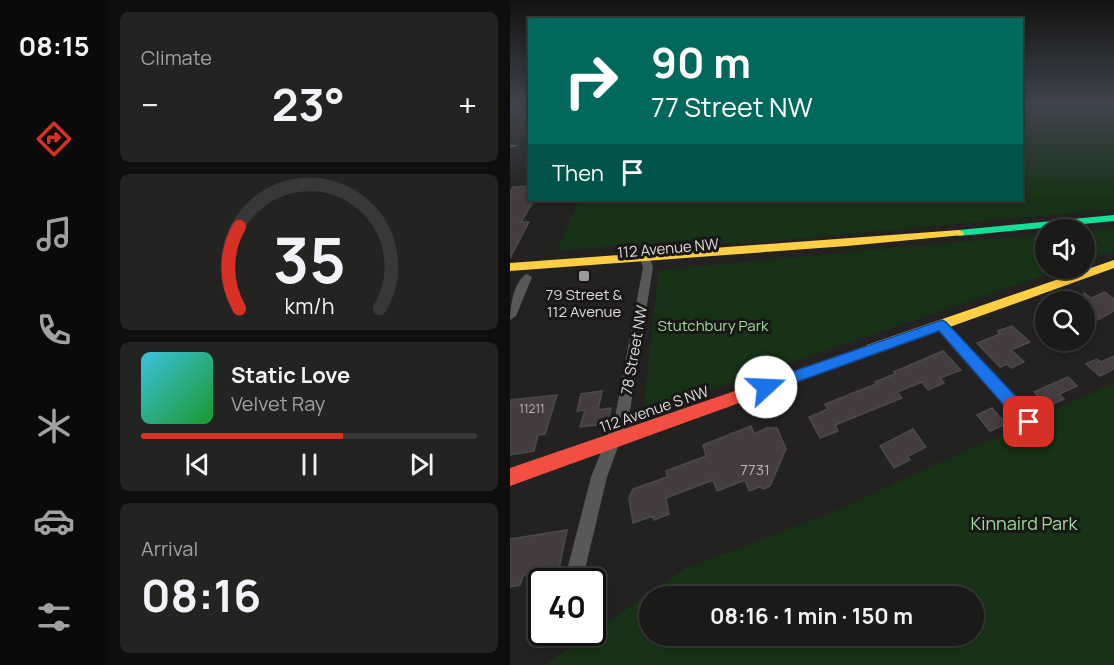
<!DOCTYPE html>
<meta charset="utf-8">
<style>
body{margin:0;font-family:Manrope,sans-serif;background:#232322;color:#f1f3f6;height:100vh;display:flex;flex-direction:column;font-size:22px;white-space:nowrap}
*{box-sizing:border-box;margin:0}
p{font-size:20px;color:#9fa1a2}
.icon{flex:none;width:33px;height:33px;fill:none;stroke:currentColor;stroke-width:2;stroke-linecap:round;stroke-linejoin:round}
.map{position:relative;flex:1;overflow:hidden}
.panel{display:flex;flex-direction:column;gap:12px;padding:12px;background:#0e0e0e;width:402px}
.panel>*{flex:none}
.hud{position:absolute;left:18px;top:18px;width:495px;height:183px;border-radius:0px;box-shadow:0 3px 9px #0003,0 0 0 2px #383838;background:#00695c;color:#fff;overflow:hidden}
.fabs{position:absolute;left:525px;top:219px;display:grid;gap:12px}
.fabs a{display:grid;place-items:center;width:60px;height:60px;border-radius:50%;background:#1a1a19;box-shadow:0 3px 9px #0003,0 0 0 2px #383838;font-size:30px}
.speed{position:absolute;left:18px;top:568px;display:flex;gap:12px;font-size:30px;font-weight:700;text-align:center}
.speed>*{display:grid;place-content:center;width:78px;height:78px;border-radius:50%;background:#1a1a19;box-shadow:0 3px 9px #0003,0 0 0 2px #383838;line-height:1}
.speed .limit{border:3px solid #111;border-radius:9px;background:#fff;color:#111}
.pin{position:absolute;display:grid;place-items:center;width:51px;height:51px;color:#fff;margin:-26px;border-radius:12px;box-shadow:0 3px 9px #0006}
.me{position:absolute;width:66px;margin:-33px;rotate:70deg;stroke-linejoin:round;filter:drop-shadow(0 0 4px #0008)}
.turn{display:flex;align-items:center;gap:21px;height:126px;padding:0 24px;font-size:27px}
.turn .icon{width:78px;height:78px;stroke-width:2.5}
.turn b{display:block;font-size:42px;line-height:51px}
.then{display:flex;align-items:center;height:57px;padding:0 24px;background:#0003;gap:12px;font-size:22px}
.big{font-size:45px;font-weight:700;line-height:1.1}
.panel .card{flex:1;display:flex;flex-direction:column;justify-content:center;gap:9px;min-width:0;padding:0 21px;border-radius:9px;background:#232322}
.panel .dial{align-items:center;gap:0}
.dial svg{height:156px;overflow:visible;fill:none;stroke:#383838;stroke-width:7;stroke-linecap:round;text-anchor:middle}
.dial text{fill:#f1f3f6;stroke:none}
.song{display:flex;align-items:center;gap:18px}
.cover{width:72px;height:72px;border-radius:9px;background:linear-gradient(135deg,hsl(190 70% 55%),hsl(130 70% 35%))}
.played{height:6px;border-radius:3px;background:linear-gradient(90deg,#d93025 60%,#383838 60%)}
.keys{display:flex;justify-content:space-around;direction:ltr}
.heat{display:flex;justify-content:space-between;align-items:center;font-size:33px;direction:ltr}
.trip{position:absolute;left:129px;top:586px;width:345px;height:60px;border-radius:30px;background:#1a1a19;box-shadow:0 3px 9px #0003,0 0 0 2px #383838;font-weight:700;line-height:60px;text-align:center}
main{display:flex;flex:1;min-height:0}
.tabs{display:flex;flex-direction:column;width:108px;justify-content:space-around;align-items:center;background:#0a0a0a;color:#9fa1a2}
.tabs .icon{width:42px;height:42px}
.tabs .active{color:#d93025}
.tabs b{font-size:27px;color:#f1f3f6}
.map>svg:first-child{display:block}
.industrial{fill:#2e2719}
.green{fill:#183217;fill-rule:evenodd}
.building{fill:#453c3f;stroke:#4b4a4a;stroke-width:1.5}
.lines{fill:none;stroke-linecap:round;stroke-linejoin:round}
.street{fill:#585857;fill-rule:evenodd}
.fast{fill:#16e098;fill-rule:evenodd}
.slow{fill:#ffcf43;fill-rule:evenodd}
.jam{fill:#f24e42;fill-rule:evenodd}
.route{fill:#1a73e8;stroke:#114b97;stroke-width:1.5}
.poi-dot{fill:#9d9b9a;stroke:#1a1817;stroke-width:2}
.labels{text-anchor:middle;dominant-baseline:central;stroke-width:6;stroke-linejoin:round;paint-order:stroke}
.number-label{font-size:12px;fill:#b8b4b4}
.street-label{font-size:15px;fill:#dedcdb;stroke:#1a1817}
.poi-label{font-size:15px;fill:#dedcdb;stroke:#1a1817}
.park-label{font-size:15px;fill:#a0db9d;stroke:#1a1817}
.near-number-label{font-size:15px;fill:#b8b4b4}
.near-park-label{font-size:18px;fill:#a0db9d;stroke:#1a1817}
</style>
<main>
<nav class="tabs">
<b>08:15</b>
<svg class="icon active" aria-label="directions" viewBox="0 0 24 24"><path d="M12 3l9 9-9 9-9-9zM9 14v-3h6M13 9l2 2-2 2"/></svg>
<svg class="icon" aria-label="music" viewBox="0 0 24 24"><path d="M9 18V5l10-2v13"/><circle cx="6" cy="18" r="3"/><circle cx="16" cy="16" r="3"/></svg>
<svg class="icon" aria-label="phone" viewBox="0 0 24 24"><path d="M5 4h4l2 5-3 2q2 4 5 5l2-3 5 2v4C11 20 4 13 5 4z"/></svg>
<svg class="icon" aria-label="climate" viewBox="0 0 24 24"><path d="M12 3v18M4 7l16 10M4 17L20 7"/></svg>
<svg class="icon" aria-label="car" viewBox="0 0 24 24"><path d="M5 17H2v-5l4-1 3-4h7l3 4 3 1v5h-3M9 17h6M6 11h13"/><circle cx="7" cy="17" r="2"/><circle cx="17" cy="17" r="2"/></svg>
<svg class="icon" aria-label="filters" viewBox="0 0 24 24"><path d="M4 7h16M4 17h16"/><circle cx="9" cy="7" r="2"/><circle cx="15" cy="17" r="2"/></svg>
</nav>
<section class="panel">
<div class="card"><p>Climate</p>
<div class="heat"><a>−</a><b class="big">23°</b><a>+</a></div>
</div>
<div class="card dial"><svg viewBox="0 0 100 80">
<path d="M14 69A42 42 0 1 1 86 69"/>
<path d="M14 69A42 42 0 0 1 14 27" stroke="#d93025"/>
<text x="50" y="56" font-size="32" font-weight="700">35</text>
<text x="50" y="72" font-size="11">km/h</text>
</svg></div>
<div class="card">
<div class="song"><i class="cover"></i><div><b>Static Love</b><p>Velvet Ray</p></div></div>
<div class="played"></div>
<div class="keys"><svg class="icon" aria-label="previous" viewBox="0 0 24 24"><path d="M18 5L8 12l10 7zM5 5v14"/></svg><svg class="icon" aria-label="pause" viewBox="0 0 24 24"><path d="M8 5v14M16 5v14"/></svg><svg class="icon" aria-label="next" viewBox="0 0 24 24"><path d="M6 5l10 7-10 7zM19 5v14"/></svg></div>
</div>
<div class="card"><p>Arrival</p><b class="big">08:16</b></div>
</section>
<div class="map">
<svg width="604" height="665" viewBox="0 0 604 665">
<rect width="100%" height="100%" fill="#232221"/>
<!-- industrial -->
<polygon class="industrial" points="0,104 19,104 18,137 0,140"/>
<!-- green -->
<g class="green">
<polygon points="512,104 604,104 604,209 241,243 130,244 47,251 69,200 512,200"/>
<polygon points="604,228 604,251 575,261 575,230"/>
<polygon points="535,234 536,268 553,269 133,413 149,270"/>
<path d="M604 383V665H35L175 569 321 513ZM140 597H464V636H140Z"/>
</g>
<!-- building -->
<g class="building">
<polygon points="20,186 20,200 24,200 11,222 19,222 0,258 0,192 3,187"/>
<polygon points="595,292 604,299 604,311 574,327 574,293 581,298"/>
<polygon points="502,326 520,342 501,350 514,362 501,368 497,364 490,367 467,343 490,334 487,331"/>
<polygon points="433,351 451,370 430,378 434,383 418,390 412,382 387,392 392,398 325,425 328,431 310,438 299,417 318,409 315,404 366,384 365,382 385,374 384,372"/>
<polygon points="604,356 604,369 590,376 576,364 587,359 591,362"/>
<polygon points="558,377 567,386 549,394 554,399 538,406 524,392"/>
<polygon points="92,391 88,410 101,408 98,424 70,427 75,410 67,411 71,394"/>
<polygon points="47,395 35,434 28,435 24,451 0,455 0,400"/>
<polygon points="482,408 496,424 480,431 467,415"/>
<polygon points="241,426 244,434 257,428 267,428 276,449 260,486 254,489 249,487 239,491 235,480 207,491 203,480 156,498 159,514 144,520 143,516 123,523 119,498 123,489 157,477 156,471 196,456 193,445"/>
<polygon points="403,429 416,447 398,456 400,460 384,468 370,446"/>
<polygon points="57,530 49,569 13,576 10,585 0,587 0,539"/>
</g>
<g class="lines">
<!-- street -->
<g class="street">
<polygon points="0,144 6,145 8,146 0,148"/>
<polygon points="134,252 139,255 143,267 119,417 97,477 72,582 54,582 81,477 105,417 133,267 129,255"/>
<path d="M17 274 22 277 6 316 0 320C0 307 4 280 17 274Z"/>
<polygon points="431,321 435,322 524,418 526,422 524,426 519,428 514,426 427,328 425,325"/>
<polygon points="41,633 61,633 58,642 51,645 44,642"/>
</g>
<!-- fast -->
<polygon class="fast" points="604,215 604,221 449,236 444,233 449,230"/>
<!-- slow -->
<g class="slow">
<polygon points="449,230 454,233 453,235 337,246 0,271 0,263"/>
<polygon points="604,260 604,268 367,353 357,353 355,349 357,345"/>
</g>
<!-- jam -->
<polygon class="jam" points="362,344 367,345 369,349 367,353 0,486 0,468"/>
</g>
<!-- sky -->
<linearGradient id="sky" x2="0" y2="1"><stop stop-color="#131312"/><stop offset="0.53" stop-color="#3f444e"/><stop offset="1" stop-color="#3f444e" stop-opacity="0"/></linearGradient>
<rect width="604" height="198" fill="url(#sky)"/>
<!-- route -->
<polygon class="route" points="432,320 436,322 525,417 527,422 525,427 519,429 513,427 429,331 256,393 250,392 248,387 250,383"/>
<!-- markers -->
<rect class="poi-dot" x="68" y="270" width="12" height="12" rx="3"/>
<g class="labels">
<!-- number labels -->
<g class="number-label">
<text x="22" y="408">11211</text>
</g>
<!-- street labels -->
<g class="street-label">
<text transform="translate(158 248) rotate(-5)">112 Avenue NW</text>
<text transform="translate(124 350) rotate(-80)">78 Street NW</text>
<text transform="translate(144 409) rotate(-19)">112 Avenue S NW</text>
</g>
<!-- poi labels -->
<g class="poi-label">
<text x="74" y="294">79 Street &amp;<tspan x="74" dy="17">112 Avenue</tspan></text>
</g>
<!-- park labels -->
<g class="park-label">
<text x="203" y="325">Stutchbury Park</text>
</g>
<!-- near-number labels -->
<g class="near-number-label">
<text x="245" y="469">7731</text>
</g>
<!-- near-park labels -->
<g class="near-park-label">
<text x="514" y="523">Kinnaird Park</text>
</g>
</g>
</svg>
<div class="fabs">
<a><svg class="icon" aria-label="sound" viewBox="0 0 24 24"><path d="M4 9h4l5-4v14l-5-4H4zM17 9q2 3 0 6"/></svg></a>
<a><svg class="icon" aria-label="search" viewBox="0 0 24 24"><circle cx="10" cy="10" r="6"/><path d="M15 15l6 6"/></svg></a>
</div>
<div class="speed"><div class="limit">40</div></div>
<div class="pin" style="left:519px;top:422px;background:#d93025"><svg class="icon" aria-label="arrive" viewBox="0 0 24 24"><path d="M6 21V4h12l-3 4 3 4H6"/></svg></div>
<svg class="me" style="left:256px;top:387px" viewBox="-20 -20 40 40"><circle r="19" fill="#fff"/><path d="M0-13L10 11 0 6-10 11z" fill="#1a73e8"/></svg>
<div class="trip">08:16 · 1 min · 150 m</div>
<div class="hud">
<div class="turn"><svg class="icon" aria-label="right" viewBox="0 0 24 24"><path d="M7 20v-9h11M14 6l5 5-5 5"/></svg><div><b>90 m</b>77 Street NW</div></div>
<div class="then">Then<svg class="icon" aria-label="arrive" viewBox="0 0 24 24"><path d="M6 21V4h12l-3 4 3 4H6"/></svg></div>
</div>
</div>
</main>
